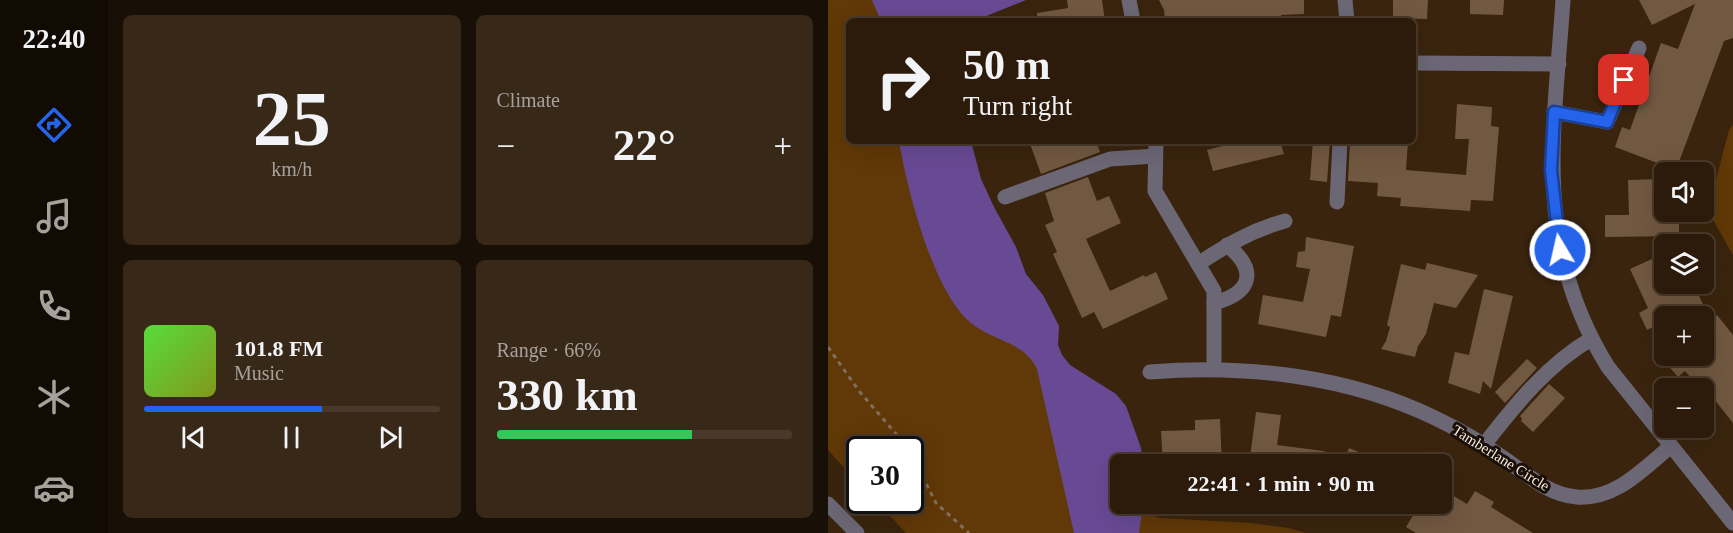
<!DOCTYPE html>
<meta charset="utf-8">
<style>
body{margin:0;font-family:Georgia,serif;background:#382818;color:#f1f3f6;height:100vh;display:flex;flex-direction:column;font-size:22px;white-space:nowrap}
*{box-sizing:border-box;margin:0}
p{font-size:20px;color:#a6a19c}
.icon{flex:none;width:33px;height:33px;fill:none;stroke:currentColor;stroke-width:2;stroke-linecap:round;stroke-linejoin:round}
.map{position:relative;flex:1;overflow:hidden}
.sheet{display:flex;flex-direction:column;gap:15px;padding:15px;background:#180f06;width:720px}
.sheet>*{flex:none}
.top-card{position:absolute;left:18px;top:18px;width:570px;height:126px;border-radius:9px;box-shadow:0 6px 24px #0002,0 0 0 2px #48392b;background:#2c1b0a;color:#f1f3f6;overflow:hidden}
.fabs{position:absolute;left:826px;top:162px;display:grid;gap:12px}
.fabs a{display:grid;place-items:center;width:60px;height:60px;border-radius:9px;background:#2c1b0a;box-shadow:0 6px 24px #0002,0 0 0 2px #48392b;font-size:30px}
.speed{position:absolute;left:18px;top:436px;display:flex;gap:12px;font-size:30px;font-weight:700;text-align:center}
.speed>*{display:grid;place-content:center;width:78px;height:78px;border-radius:50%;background:#2c1b0a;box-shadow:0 6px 24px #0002,0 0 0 2px #48392b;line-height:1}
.speed .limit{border:3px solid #111;border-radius:9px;background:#fff;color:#111}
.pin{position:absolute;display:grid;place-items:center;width:51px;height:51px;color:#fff;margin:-26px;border-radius:12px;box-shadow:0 3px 9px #0006}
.me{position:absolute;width:66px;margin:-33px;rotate:351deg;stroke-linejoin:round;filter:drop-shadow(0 0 4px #0008)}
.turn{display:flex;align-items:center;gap:21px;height:126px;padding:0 18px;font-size:27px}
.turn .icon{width:78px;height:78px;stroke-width:2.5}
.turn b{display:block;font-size:42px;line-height:51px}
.big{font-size:45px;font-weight:700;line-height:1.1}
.sheet .card{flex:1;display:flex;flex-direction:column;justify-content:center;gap:9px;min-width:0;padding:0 21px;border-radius:9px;background:#382818}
.sheet .dial{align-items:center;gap:0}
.dial b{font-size:78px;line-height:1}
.song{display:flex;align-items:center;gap:18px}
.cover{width:72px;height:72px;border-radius:9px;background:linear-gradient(135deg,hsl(110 70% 55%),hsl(70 70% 35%))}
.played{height:6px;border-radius:3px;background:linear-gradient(90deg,#2563eb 60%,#48392b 60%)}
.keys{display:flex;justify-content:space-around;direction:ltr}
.heat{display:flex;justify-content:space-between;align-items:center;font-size:33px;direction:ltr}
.charge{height:9px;border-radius:4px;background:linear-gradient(90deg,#34c759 66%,#48392b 0)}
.sheet .tiles{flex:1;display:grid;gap:15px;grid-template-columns:repeat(2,1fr)}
.trip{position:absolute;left:282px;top:454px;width:342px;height:60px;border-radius:9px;background:#2c1b0a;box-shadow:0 6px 24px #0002,0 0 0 2px #48392b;font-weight:700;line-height:60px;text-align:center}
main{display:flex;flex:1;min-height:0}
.menu{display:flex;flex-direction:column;width:108px;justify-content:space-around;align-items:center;background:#120b04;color:#a6a19c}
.menu .icon{width:42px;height:42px}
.menu .selected{color:#2563eb}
.menu b{font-size:27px;color:#f1f3f6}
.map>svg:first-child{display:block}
.green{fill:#613807}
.water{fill:#684a94}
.building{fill:#715841}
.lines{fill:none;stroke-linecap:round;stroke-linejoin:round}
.path{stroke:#816e5b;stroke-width:3;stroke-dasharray:4.5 4.5;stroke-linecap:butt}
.minor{stroke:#6c6775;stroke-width:15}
.route-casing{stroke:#184099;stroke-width:15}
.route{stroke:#2563eb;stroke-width:10}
.labels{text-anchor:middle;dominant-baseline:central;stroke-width:6;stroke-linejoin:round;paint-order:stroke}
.street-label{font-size:15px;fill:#faebde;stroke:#191007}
</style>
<main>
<nav class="menu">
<b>22:40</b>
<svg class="icon selected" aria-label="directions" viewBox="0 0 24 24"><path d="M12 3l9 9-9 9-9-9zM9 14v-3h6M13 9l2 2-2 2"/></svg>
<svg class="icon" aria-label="music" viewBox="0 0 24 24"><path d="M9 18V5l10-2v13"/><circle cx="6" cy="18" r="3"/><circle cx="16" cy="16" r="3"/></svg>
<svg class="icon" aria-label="phone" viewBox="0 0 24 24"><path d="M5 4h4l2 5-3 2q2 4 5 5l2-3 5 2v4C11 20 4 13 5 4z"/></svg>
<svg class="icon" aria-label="climate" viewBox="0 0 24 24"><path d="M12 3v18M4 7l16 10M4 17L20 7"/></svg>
<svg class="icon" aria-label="car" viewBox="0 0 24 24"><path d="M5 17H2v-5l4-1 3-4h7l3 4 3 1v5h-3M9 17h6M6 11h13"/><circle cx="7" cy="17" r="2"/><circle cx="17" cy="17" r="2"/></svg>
</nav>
<section class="sheet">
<div class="tiles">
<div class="card dial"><b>25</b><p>km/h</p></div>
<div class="card"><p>Climate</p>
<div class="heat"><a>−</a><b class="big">22°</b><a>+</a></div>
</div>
<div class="card">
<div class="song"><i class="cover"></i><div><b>101.8 FM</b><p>Music</p></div></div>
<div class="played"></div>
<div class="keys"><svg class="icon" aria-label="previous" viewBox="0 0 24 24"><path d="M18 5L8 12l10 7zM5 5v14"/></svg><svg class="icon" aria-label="pause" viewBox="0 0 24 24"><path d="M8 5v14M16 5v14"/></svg><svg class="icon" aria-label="next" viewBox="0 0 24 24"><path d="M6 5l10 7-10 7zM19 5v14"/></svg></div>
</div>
<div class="card"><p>Range · 66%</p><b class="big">330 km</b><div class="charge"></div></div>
</div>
</section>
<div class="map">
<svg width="905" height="533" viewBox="0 0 905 533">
<rect width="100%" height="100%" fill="#3a240e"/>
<!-- green -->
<g class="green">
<polygon points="0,0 85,0 90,21 21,21 21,141 127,141 292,504 332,518 422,523 461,528 477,533 78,533 48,501 82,501 82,450 32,450 31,484 0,450"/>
<polygon points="905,125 905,255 880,211 901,130"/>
</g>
<!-- water -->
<g class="water">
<polygon points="44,0 198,0 146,21 53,21"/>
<path d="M71 141H143L153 179 166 207 188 247 198 274 215 295 231 326 230 345 234 355 242 365 288 394 298 406 313 448 315 465H292V504H315L311 533H246L209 369C196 341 166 342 143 323 105 292 79 189 71 141Z"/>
</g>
<!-- building -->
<g class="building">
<polygon points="239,0 274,0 277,21 209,21 209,13 240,8"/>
<polygon points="331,0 476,0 476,14 453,15 453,21 337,21 336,10"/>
<polygon points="565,0 600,0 599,19 565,18"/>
<polygon points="642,0 676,0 675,15 642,14"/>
<polygon points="811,0 905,0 905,38 896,41 848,170 787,147 794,127 802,130 833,43 850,49 867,4 824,25"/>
<polygon points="629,104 664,107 663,126 671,127 665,201 643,200 642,211 572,206 573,198 549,196 550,183 520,181 522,141 580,141 578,170 638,175 641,139 627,139"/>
<polygon points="201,141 268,141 272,152 213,174"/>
<polygon points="393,141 452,141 456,154 385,171 379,150 394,146"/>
<polygon points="485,141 502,141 499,182 482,180"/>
<polygon points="260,177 269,201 281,196 293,223 258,239 282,291 316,275 317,277 328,272 340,299 275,329 266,312 254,318 225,254 229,252 217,225 226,221 217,193"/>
<polygon points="837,179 837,212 851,212 851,236 777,237 777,215 801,215 800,180"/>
<polygon points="478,237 526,246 513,317 503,315 498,337 430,324 435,295 475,302 482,269 468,267 470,252 477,251"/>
<polygon points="837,253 837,284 865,284 875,304 847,316 837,316 837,321 819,330 811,313 820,308 802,269"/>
<polygon points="599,263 650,275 628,308 606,303 598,334 590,346 587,357 553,349 558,341 562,327 559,325 573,264 597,270"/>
<polygon points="656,289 685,296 663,389 655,381 652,394 620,383 627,352 641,355"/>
<polygon points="889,315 905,335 905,423 882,394 879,397 876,388 872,388 857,371 850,377 832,356 876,356 876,326"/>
<polygon points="699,359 709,368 677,403 667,392"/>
<polygon points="721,384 737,398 705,432 693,421 694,419 692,416"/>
<polygon points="428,412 453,415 449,445 495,451 516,460 521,448 562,465 421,465"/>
<polygon points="392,419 394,465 335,465 333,431 367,430 367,420"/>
<polygon points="614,489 639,504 647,491 666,502 663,507 705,533 588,533 578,527 592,504 614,504"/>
</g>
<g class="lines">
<!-- path -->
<g class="path">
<polyline points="0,347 31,391 82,450"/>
<polyline points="82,452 108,503 141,533"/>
</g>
<!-- minor -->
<g class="minor">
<polyline points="301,0 305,21"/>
<polyline points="517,0 519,21"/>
<path d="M735 0C726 134 704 245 780 367L905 523"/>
<polyline points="585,63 731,64"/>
<polyline points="726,112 779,122 811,48"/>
<polyline points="328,141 327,191 386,291 386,369"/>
<polyline points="177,197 282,159 327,156"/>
<polyline points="509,202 512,141"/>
<path d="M370 264C399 245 424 230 457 221"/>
<path d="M386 303C424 293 430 270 399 245"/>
<path d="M322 372C416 364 521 376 607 418 630 429 653 442 674 457 698 473 719 495 749 497 788 500 816 468 843 446"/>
<path d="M656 445C687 405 720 364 763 339"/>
<polyline points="0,504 29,533"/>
</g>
</g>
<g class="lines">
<defs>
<polyline id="route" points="732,250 723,170 726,112 779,122 796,80"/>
</defs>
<!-- route casing -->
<use href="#route" class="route-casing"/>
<!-- route -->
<use href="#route" class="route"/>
</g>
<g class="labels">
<!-- street labels -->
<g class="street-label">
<text transform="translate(673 458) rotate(32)">Tamberlane Circle</text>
</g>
</g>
</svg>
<div class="fabs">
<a><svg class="icon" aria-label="sound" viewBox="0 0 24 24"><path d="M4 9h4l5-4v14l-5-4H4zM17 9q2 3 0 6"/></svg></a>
<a><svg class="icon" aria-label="layers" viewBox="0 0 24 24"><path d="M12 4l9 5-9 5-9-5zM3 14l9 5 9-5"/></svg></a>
<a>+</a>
<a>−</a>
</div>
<div class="speed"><div class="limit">30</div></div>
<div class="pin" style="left:796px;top:80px;background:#d93025"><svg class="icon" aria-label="arrive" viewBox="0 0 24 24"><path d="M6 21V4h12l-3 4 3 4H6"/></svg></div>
<svg class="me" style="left:732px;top:250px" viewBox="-20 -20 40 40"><circle r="17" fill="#2563eb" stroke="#fff" stroke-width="3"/><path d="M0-11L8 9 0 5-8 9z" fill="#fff"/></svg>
<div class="trip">22:41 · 1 min · 90 m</div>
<div class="top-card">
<div class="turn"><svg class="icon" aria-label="right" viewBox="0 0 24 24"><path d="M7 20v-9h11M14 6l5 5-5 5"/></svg><div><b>50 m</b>Turn right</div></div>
</div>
</div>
</main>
